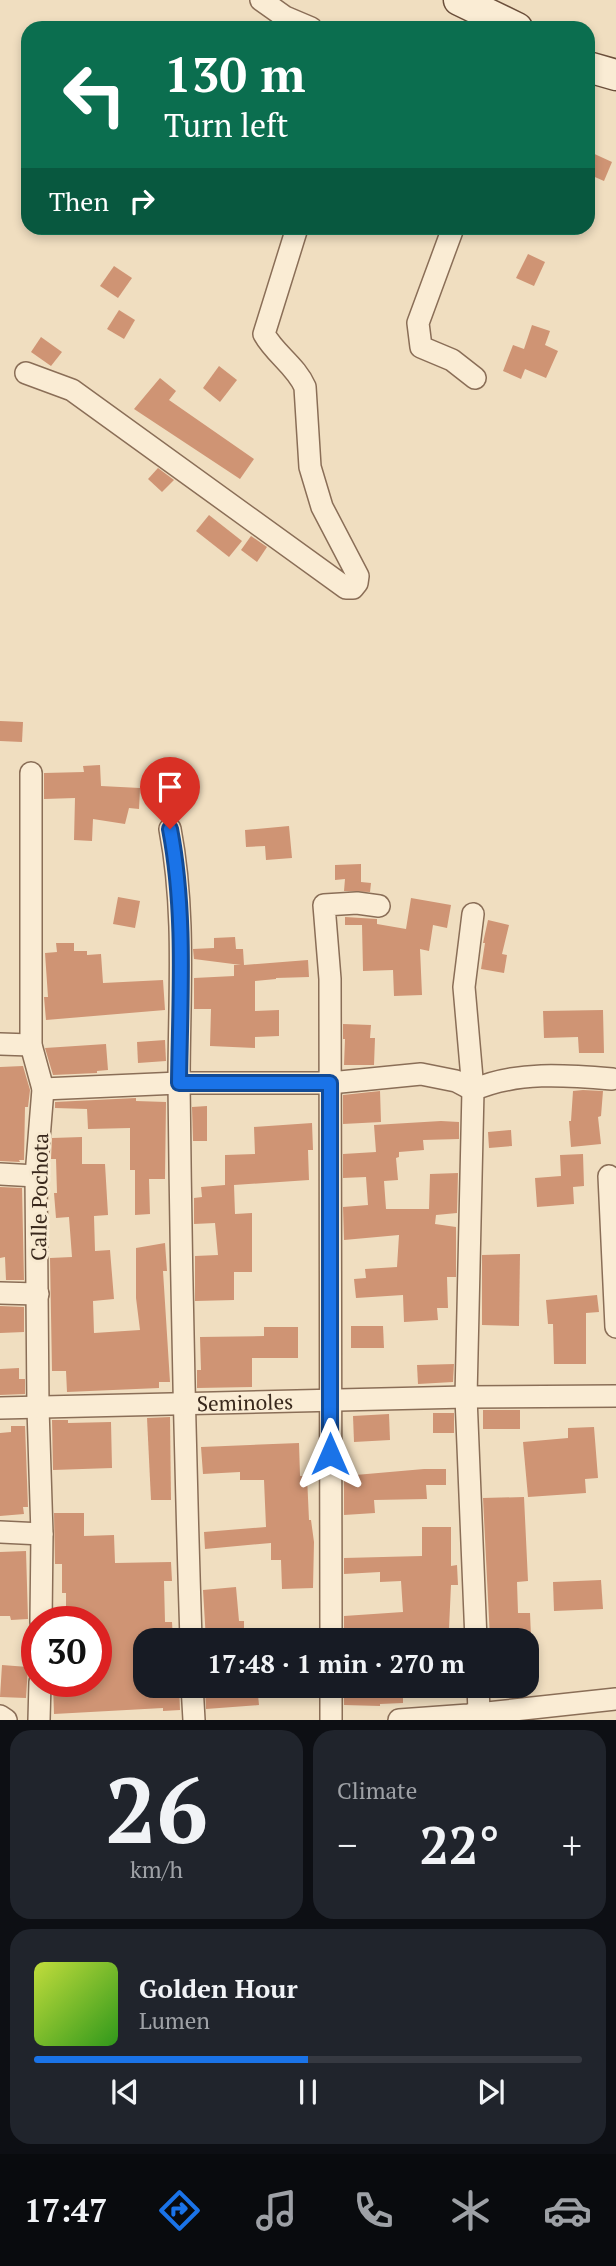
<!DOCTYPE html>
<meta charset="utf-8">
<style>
body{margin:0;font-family:"PT Serif",serif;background:#20242c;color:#f1f3f6;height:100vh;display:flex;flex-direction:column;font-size:26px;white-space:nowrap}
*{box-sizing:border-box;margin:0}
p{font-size:23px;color:#9ea1a6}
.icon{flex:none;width:38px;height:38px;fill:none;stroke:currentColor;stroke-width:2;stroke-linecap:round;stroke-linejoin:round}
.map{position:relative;height:1720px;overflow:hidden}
.panel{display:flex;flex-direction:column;gap:10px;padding:10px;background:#0d0f14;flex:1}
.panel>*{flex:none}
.top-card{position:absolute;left:21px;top:21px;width:574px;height:214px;border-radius:21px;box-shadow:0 4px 10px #0003;background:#0b6e4f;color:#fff;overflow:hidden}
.speed{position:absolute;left:21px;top:1606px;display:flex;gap:14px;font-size:35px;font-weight:700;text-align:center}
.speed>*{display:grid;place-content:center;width:91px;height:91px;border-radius:50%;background:#171b24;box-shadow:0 4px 10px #0003;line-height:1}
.speed .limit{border:10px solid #d22;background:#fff;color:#111}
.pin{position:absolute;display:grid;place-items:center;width:60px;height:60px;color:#fff;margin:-72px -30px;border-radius:50% 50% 50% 0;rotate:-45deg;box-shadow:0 0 7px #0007}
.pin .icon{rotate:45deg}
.me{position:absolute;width:77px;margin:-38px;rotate:0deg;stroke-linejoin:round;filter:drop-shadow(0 0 5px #0008)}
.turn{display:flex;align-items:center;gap:24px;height:147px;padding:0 28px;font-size:32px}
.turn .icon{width:91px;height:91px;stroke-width:2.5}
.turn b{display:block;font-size:49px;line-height:60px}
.then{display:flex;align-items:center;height:66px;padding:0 28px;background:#0003;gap:14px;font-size:26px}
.big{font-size:52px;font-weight:800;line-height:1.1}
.panel .widget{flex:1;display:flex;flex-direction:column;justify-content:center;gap:10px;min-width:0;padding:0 24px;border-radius:21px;background:#20242c}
.panel .dial{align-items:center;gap:0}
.dial b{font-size:91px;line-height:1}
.song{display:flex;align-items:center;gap:21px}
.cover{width:84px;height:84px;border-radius:10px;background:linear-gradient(135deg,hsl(70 70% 55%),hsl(110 70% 35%))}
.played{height:7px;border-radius:4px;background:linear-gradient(90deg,#1a73e8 50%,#363941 50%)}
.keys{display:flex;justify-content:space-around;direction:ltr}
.heat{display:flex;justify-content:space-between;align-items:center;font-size:38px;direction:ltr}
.panel .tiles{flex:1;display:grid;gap:10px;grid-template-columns:1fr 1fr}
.widget:last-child{grid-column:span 2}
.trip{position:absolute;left:133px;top:1628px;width:406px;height:70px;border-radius:21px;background:#171b24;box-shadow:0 4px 10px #0003;font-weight:800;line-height:70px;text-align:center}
.dock{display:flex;height:112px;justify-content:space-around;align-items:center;background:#090b0e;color:#9ea1a6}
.dock .icon{width:49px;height:49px}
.dock .current{color:#1a73e8}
.dock b{font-size:32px;color:#f1f3f6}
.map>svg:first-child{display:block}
.building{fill:#cf9474}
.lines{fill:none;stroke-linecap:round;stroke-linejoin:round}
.street-casing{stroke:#8a6e57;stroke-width:24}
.secondary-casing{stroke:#6b4f3b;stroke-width:33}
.street{stroke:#faecd4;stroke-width:21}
.secondary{stroke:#faecd4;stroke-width:30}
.route-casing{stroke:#114b97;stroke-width:18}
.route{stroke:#1a73e8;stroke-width:12}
.labels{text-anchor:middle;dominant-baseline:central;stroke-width:6;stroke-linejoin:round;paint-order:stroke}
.street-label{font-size:21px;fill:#39281c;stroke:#f7e9d0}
</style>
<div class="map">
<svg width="616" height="1720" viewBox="0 0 616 1720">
<rect width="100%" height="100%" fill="#f0dec0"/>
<!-- building -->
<g class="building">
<polygon points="588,151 612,162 604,181 588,174"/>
<polygon points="528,254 545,262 534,286 516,278"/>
<polygon points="114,266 132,278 118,298 100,286"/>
<polygon points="119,310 135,320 124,339 107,329"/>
<polygon points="532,325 550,331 545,345 558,351 546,378 525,369 521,379 503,371 513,345 524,349"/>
<polygon points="41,337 62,352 51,366 31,352"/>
<polygon points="219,366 237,380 220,402 203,388"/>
<polygon points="160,378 176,391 169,400 254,459 240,479 134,409"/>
<polygon points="158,468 174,480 162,492 148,479"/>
<polygon points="209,515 242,541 229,557 196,531"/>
<polygon points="251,536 267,547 257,562 241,550"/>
<polygon points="0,721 23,722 22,742 0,741"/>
<polygon points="100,765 101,786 140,788 139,809 129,808 125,824 93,819 92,841 74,840 75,798 44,799 44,773 84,772 83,766"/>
<polygon points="289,826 292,858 266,860 265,846 246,847 245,830"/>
<polygon points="361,864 361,882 371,883 370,892 344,891 345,879 335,880 335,865"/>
<polygon points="118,897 140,901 135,928 113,924"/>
<polygon points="411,898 451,905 447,928 433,925 429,951 420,949 422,995 394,996 393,970 363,971 362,925 345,925 345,917 377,919 377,924 406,929"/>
<polygon points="488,920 509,925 502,954 507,955 504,973 481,969 485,943 483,943"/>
<polygon points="235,937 236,949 243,949 244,965 308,960 309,977 276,978 276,979 255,981 255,1011 279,1010 279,1036 255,1037 255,1048 210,1046 211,1009 194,1009 194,978 234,976 234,965 241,965 194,959 193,949 214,948 214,938"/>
<polygon points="56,943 74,943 74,951 87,951 87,955 101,954 103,983 163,980 165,1010 46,1020 44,997 48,997 45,953 57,952"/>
<polygon points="603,1010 604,1053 579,1053 578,1037 544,1038 543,1011"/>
<polygon points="343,1024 371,1025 370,1038 375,1038 374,1065 344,1065 345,1039 343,1039"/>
<polygon points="165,1040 166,1061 138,1063 137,1042"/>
<polygon points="106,1044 108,1070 97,1071 97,1073 53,1075 45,1048"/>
<polygon points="23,1066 30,1090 28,1107 25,1107 24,1160 19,1160 20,1162 0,1161 0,1067"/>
<polygon points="583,1090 603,1091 601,1116 598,1117 601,1144 571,1147 569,1121 571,1121 573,1091"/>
<polygon points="380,1091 381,1122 343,1124 343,1095"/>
<polygon points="136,1098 136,1101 166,1102 165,1179 149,1179 150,1214 135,1215 135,1170 130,1170 130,1128 88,1129 87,1109 55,1108 55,1102"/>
<polygon points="207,1106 207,1141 193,1141 192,1107"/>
<polygon points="441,1121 459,1122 459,1139 423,1140 424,1150 399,1152 399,1157 396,1158 398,1180 384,1181 386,1209 429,1209 430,1174 458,1173 457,1213 436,1215 435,1224 456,1227 456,1277 447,1277 448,1308 437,1308 438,1320 404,1322 403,1295 356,1298 354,1279 366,1278 365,1269 397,1267 399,1235 344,1240 343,1207 368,1205 366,1177 343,1178 343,1154 376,1152 374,1125"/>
<polygon points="312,1123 313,1150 308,1150 309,1180 234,1185 235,1214 252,1213 252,1272 234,1272 234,1300 195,1301 195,1256 218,1255 215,1223 194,1224 194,1198 202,1197 201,1187 225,1185 225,1155 255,1154 254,1127"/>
<polygon points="511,1130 512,1146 489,1148 488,1132"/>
<polygon points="82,1137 82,1164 105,1164 108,1215 94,1216 95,1251 110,1250 114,1299 93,1301 94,1333 140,1330 136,1298 136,1248 165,1243 167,1271 163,1271 170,1382 159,1382 159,1388 67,1392 66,1371 52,1371 50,1258 72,1257 69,1217 56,1218 54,1193 57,1193 56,1159 51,1159 52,1138"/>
<polygon points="583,1154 584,1186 573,1187 574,1204 537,1207 535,1178 561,1176 560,1155"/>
<polygon points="0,1187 22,1188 24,1280 6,1280 5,1257 0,1258"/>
<polygon points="520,1254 519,1326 482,1325 482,1255"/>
<polygon points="597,1295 599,1312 586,1313 586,1364 554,1364 553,1324 548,1324 546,1300"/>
<polygon points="0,1306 24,1307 24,1332 0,1333"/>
<polygon points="351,1326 383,1326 384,1348 351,1348"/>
<polygon points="264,1327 298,1327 298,1358 252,1358 252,1387 197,1388 197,1370 201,1370 200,1337 264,1336"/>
<polygon points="454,1364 453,1382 418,1384 417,1365"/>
<polygon points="19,1368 19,1379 25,1379 25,1394 0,1395 0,1369"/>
<rect x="483" y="1410" width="37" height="19"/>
<rect x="433" y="1413" width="21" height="20"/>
<polygon points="389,1414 390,1440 354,1442 353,1416"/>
<polygon points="170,1417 171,1500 151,1500 147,1418"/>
<polygon points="52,1420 68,1420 68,1423 111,1422 112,1468 53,1470"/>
<polygon points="11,1426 25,1426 28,1507 23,1507 24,1514 0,1516 0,1433 11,1432"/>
<polygon points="594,1427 598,1478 585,1479 586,1493 528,1497 523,1442 568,1438 568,1428"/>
<polygon points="299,1443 300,1476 307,1476 309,1520 311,1520 314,1542 313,1588 282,1589 281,1560 271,1560 271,1543 205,1549 204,1532 266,1527 264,1480 240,1480 240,1472 203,1474 201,1447"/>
<polygon points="424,1469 446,1469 446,1485 426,1485 427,1499 374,1500 375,1513 344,1515 344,1476"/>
<polygon points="524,1497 528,1581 517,1582 518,1613 530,1613 531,1637 490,1639 483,1498"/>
<polygon points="54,1513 84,1513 84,1536 114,1535 115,1563 171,1562 172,1581 164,1581 165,1622 172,1622 173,1640 145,1640 145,1650 141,1650 144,1685 179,1685 180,1710 163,1711 163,1708 54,1714 53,1685 73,1685 73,1682 96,1682 96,1622 66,1622 66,1593 62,1593 62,1564 55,1564"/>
<polygon points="422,1527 451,1527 451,1566 457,1565 458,1585 451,1585 449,1629 400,1631 400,1635 344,1638 344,1616 403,1612 401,1581 380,1582 380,1572 344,1574 344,1558 422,1556"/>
<polygon points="26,1551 28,1619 11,1620 10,1616 0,1616 0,1552"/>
<polygon points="601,1580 603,1609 554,1611 553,1582"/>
<polygon points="236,1587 239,1621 244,1621 244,1640 206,1640 203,1590"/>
<polygon points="2,1665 28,1667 26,1698 0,1697"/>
<polygon points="205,1685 257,1685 259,1705 206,1709"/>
<polygon points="344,1685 403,1685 403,1703 380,1704 380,1706 344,1705"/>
</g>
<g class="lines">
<defs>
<g id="street">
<polyline points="261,0 285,17 311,28"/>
<polyline points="453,228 418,323 421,347 452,360 475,378"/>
<path d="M26 373 72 390 346 588H353L357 583 358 576 322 507 310 467 305 387C296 366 275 354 264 334L297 228"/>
<polyline points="31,773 31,1045 43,1089 36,1176 38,1408 42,1534 41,1622"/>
<path d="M170 829C186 913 179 998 179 1083 181 1269 185 1454 191 1640"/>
<polyline points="473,914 464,987 473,1090 466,1397 476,1640"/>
<polyline points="0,1044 31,1045"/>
<path d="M43 1089 179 1083H330L421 1074 456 1081 473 1090C516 1071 566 1075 612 1079"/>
<polyline points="0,1174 36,1176"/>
<polyline points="609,1176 616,1327"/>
<polyline points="0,1293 38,1294"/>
<path id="s1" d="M0 1408 466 1397 616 1396"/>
<polyline points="0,1532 42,1534"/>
<polyline points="331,1640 330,979 324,905 357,903 379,906"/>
<polyline points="192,1685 194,1720"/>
<polyline points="331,1685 331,1720"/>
<polyline points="478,1685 479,1713"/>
<polyline points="0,1716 6,1720"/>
<polyline points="39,1720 40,1682"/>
<polyline points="399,1720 468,1715 616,1699"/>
</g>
<g id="secondary">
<polyline points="459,0 517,28"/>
<polyline points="588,67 616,75"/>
</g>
</defs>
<!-- street casing -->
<use href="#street" class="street-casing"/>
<!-- secondary casing -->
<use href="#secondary" class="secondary-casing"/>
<!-- street -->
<use href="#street" class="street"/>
<!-- secondary -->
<use href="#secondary" class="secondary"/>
</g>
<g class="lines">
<defs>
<path id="route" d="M170 829C186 912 180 999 179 1083H330V1454"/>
</defs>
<!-- route casing -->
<use href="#route" class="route-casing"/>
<!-- route -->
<use href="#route" class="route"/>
</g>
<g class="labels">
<!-- street labels -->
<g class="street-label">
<text transform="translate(39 1197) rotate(-89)">Calle Pochota</text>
<text stroke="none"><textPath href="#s1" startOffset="245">Seminoles</textPath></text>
</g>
</g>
</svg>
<div class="speed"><div class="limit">30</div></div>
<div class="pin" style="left:170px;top:829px;background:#d93025"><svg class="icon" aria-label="arrive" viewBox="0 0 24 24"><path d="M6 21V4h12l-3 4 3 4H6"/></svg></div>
<svg class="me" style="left:330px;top:1454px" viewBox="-20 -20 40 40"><path d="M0-17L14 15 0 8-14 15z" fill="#1a73e8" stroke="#fff" stroke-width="4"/></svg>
<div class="trip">17:48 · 1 min · 270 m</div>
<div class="top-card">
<div class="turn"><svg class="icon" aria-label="left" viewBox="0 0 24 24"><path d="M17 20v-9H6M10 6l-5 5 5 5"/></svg><div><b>130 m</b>Turn left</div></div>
<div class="then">Then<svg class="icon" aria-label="right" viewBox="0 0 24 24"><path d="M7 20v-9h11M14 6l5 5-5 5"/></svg></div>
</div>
</div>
<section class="panel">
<div class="tiles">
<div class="widget dial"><b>26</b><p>km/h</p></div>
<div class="widget"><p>Climate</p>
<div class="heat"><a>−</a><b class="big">22°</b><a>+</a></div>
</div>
<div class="widget">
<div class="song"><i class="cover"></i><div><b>Golden Hour</b><p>Lumen</p></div></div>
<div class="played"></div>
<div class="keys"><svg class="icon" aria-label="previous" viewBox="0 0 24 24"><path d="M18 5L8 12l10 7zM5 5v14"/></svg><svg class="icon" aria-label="pause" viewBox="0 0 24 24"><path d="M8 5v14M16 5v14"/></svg><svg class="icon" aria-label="next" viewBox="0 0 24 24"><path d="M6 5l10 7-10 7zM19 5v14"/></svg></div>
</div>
</div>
</section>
<nav class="dock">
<b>17:47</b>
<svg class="icon current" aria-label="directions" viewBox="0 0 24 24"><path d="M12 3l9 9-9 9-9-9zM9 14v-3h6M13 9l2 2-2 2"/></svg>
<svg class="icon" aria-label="music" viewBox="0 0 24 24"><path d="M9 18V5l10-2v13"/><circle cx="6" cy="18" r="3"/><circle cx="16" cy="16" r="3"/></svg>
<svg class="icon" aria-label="phone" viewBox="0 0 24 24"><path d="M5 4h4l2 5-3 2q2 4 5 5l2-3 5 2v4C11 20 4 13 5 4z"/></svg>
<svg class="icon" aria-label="climate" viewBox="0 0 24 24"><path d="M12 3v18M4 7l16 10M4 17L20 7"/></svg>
<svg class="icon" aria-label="car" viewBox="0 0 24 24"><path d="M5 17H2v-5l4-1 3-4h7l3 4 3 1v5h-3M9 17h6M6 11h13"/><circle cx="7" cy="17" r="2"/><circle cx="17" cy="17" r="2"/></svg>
</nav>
